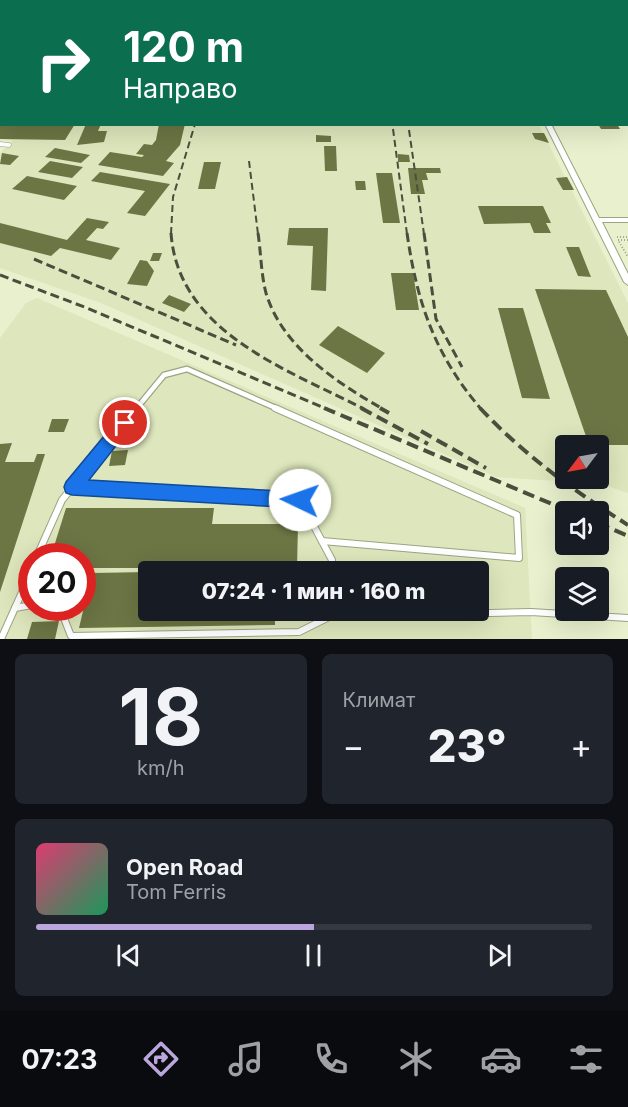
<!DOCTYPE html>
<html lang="ru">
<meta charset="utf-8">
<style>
body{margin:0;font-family:Inter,sans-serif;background:#20242c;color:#f1f3f6;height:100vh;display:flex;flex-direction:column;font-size:22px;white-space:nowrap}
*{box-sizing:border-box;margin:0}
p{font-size:20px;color:#9ea1a6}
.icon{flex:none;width:33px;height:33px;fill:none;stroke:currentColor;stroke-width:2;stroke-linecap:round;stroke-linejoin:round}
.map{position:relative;height:639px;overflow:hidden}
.sheet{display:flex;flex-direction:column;gap:15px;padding:15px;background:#0d0f14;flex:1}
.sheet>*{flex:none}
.top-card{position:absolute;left:0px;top:0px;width:628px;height:126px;box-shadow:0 6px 24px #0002;background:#0b6e4f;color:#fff;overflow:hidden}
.needle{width:39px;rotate:238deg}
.controls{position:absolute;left:555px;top:435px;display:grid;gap:12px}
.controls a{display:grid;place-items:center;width:54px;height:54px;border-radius:6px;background:#171b24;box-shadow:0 6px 24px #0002;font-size:30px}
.speed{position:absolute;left:18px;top:543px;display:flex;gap:12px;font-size:30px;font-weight:700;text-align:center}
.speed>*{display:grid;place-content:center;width:78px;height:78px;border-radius:50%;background:#171b24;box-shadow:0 6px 24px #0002;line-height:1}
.speed .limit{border:9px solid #d22;background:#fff;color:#111}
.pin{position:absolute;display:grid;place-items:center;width:51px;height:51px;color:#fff;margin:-26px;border:3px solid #fff;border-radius:50%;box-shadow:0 2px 6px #0007}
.me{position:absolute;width:66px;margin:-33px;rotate:273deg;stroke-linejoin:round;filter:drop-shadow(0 0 4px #0008)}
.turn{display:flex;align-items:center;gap:21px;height:126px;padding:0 24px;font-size:27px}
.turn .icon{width:78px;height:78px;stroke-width:2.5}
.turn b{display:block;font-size:42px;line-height:51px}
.big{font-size:45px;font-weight:800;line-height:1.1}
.sheet .card{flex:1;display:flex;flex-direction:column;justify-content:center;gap:9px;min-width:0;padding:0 21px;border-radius:9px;background:#20242c}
.sheet .dial{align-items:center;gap:0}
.dial b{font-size:78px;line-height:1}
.song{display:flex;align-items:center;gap:18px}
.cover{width:72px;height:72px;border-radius:9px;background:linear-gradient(135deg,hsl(340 70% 55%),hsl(150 70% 35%))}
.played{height:6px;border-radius:3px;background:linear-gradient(90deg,#baa6dd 50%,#363941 50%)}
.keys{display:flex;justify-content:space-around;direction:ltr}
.heat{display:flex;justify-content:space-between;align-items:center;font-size:33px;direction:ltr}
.sheet .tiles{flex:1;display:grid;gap:15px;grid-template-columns:1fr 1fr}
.card:last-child{grid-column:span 2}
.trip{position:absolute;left:138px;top:561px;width:351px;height:60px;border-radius:6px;background:#171b24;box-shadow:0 6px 24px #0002;font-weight:800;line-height:60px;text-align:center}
.tab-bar{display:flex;height:96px;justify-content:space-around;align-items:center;background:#090b0e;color:#9ea1a6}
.tab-bar .icon{width:42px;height:42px}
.tab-bar .current{color:#baa6dd}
.tab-bar b{font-size:27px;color:#f1f3f6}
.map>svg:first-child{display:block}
.built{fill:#dde6bc;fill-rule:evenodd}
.building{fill:#6c7544}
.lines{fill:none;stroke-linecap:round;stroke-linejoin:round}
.lane-far3-casing{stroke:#9da483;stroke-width:4}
.lane-far2-casing{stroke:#9da483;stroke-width:5}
.lane-far1-casing{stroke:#9da483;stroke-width:7}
.lane-casing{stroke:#9da483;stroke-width:8}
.street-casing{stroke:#9da483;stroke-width:2}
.path{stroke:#8e947b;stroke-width:1.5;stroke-dasharray:1 2;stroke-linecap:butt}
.lane-far3{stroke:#fff;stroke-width:2}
.lane-far2{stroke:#fff;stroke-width:4}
.lane-far1{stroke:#fff;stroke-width:4.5}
.lane{stroke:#fff;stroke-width:6}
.street{fill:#fff;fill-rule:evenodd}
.rail-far2{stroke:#4a4e3d;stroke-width:2;stroke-dasharray:7 4;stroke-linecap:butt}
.rail-far1{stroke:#4a4e3d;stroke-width:3;stroke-dasharray:9 4.5;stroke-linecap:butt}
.rail{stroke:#4a4e3d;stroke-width:4;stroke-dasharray:12 6;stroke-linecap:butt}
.route{fill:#1a73e8;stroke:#114b97;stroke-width:1.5}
</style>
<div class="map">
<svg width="628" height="639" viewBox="0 0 628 639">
<rect width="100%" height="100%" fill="#e8f0cd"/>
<!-- built -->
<g class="built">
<path d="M0 0H309L2 2V124L539 125 628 303V493L600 484 496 477 101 303 0 268V153L13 140 0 139ZM566 446H598V478H566Z"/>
<path d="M37 298 525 508 532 639H0V338L26 303ZM32 556H82V608H32ZM148 572H478V610H148Z"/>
</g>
<!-- building -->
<g class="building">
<polygon points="0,124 75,124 65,140 0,139"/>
<polygon points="86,124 101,124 98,131 107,131 104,142 77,145"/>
<polygon points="159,124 185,124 180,145 166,161 174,163 163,176 98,165 110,152 142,157 144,155 136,154 144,144 152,145 156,140"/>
<polygon points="598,124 617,124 620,129 601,129"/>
<polygon points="532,133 544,133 549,143 535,139"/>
<polygon points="316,135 331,136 331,142 316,142"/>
<polygon points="324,146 336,146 337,171 325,171"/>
<polygon points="55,148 90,155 81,163 45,157"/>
<polygon points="2,153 19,156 10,165 0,164"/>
<polygon points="398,154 409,155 410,162 398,162"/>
<polygon points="50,161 83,167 72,178 38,172"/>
<polygon points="204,162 221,162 215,189 198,189"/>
<polygon points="408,168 440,168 441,173 426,173 428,180 422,180 425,194 411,194"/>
<polygon points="100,172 170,184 145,216 127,213 145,191 91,181"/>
<polygon points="376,173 392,173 400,223 383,223"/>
<polygon points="27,176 77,186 64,200 12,189"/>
<polygon points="567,177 574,190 563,190 556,178"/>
<polygon points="355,181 365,181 366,190 356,190"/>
<polygon points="478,206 543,206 551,223 546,223 551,233 534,233 530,223 484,224"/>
<polygon points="87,218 109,222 103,229 97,228 86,240 120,248 111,260 60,248 51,256 0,243 0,223 67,240"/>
<polygon points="289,228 328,228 326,291 311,290 313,246 287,245"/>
<polygon points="566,247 579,247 591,277 578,276"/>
<polygon points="153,253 162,253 159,261 150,261"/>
<polygon points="140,260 147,261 154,271 147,286 127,284"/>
<polygon points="391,273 413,273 419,310 396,310"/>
<polygon points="535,289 606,290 628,337 628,445 589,445"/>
<polygon points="169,295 191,304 184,312 162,303"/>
<polygon points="498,308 523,308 550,399 522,398"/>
<polygon points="338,326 385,353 367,373 319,345"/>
<polygon points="52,419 69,419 64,432 48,432"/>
<polygon points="12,443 5,462 34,462 37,454 45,454 0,592 0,444"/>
<polygon points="128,450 125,465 109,466 112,451"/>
<polygon points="66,508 214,508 212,524 298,524 297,568 82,568 82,556 51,556"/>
<polygon points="148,572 148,610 275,610 275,625 79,628 92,573"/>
<polygon points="59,621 55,639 27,639 32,622"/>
</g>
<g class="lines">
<defs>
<polyline id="lane-far3" points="3,2 5,0"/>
<polyline id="lane-far2" points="0,144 9,145"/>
<polyline id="lane-far1" points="136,409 164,375 187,369 278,409"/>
<g id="lane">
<polyline points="275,408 517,515 519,558 322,541"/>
<polyline points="72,487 300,500 332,560 332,572"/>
<polyline points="37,556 62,500 137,408"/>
<polyline points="15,608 32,605"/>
<polyline points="60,608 71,636 299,632 329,617 531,612 628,618"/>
<polyline points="1,639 32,570"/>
</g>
<g id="street">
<rect x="484" y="0" width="4" height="2"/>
<polygon points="545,124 551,124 599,218 628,218 628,222 602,222 628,274 628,285 624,282"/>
</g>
</defs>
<!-- lane-far3 casing -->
<use href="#lane-far3" class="lane-far3-casing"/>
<!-- lane-far2 casing -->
<use href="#lane-far2" class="lane-far2-casing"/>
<!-- lane-far1 casing -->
<use href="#lane-far1" class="lane-far1-casing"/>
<!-- lane casing -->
<use href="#lane" class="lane-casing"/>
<!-- street casing -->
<use href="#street" class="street-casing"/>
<!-- path -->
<g class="path">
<polyline points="617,237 628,237"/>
<polyline points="628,240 618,240 628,257"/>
</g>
<!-- lane-far3 -->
<use href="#lane-far3" class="lane-far3"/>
<!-- lane-far2 -->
<use href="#lane-far2" class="lane-far2"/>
<!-- lane-far1 -->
<use href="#lane-far1" class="lane-far1"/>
<!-- lane -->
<use href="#lane" class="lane"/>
<!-- street -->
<use href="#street" class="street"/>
<!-- rail-far2 -->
<g class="rail-far2">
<polyline points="393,129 407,234"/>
<polyline points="409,130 424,234"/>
<polyline points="249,161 258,234"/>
<polyline points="171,234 173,197 195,124"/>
</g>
<!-- rail-far1 -->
<g class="rail-far1">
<path d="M171 233C178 333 289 370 364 409"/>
<path d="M258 233C261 253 261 274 266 293 282 347 337 383 383 409"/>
<path d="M407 233C417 303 435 355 481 409"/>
<polyline points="424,233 436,319 462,367"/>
<polyline points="34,259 236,345"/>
<polyline points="0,275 87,308 327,409"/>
</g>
<!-- rail -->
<g class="rail">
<polyline points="324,408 571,512"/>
<polyline points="361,408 428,444"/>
<polyline points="380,408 389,413"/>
<path d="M480 408C524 455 574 491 628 525"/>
<polyline points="421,431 486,468"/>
<polyline points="598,523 628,536"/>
</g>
</g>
<!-- route -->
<polygon class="route" points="125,416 130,418 133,423 130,428 89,480 300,492 306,494 309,500 306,506 300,508 72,495 66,493 64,487 66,482 119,418"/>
</svg>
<div class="controls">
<a><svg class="needle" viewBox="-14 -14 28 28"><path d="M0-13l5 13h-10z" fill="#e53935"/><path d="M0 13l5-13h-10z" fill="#9ea1a6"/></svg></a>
<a><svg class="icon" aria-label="sound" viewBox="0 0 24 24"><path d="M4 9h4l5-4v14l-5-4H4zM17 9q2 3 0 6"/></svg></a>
<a><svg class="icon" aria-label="layers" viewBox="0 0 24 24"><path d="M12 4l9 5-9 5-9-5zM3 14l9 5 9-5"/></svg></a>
</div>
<div class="speed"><div class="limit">20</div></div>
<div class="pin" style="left:125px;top:423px;background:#d93025"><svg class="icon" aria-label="arrive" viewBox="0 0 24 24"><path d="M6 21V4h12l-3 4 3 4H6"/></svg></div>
<svg class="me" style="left:300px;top:500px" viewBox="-20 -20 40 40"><circle r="19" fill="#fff"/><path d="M0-13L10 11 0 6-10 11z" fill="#1a73e8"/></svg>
<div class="trip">07:24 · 1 мин · 160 m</div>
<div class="top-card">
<div class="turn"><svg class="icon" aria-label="right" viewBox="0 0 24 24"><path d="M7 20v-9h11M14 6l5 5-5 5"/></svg><div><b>120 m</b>Направо</div></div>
</div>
</div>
<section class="sheet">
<div class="tiles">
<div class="card dial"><b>18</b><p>km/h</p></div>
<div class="card"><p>Климат</p>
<div class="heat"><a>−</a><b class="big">23°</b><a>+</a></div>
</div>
<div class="card">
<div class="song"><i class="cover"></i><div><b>Open Road</b><p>Tom Ferris</p></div></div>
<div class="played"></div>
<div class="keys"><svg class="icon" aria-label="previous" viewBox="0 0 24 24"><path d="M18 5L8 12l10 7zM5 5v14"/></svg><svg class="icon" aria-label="pause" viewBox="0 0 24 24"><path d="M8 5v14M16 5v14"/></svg><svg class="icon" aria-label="next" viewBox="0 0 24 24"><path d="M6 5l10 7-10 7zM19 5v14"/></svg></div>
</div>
</div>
</section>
<nav class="tab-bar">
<b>07:23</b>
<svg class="icon current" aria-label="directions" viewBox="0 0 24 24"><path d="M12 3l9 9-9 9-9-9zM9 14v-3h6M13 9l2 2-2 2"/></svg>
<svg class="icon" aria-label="music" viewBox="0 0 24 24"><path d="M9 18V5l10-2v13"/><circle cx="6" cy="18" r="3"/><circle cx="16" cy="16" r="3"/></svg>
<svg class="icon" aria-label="phone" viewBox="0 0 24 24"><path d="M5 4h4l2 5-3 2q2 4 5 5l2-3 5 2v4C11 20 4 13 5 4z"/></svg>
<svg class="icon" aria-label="climate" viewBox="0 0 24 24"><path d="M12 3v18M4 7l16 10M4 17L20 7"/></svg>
<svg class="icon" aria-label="car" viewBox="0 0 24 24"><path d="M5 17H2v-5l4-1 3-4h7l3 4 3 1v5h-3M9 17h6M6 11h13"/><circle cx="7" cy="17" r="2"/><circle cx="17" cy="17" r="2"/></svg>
<svg class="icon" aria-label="filters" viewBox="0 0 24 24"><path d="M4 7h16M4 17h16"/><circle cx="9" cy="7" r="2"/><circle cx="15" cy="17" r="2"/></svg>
</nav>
